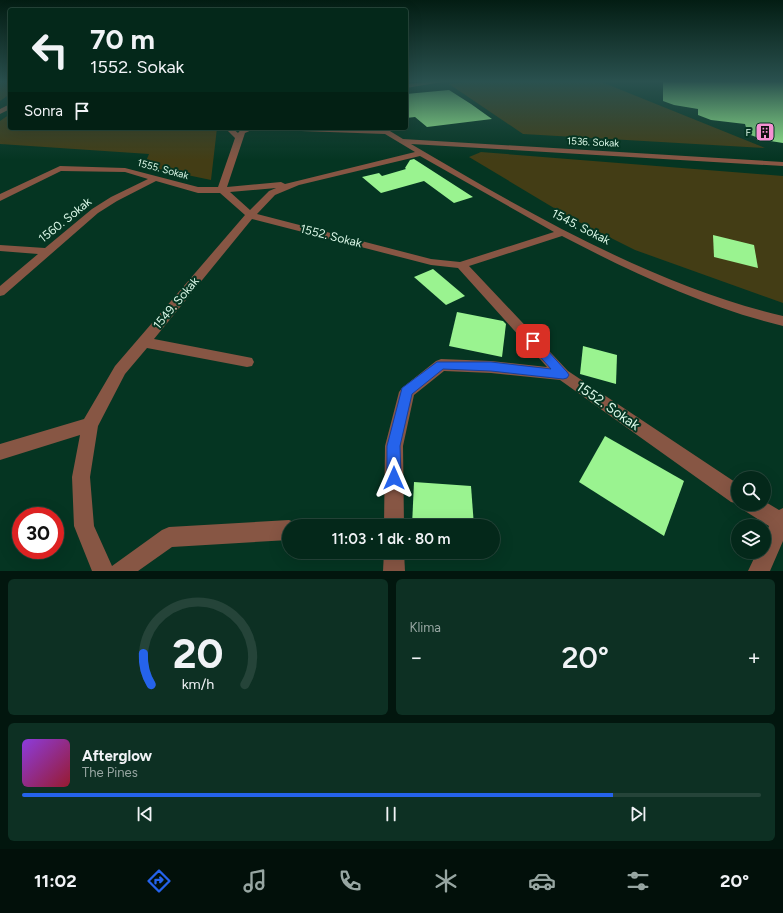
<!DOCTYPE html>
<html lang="tr">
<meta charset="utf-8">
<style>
body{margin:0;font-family:Figtree,sans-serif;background:#0d3023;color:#f1f3f6;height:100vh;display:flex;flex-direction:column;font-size:15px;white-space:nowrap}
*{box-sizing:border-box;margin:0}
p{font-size:13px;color:#97a6a2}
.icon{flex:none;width:22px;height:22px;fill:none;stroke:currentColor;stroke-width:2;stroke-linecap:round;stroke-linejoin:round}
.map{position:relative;height:571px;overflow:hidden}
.details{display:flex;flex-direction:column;gap:8px;padding:8px;background:#02160e;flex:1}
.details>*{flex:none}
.hud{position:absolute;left:8px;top:8px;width:400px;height:122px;border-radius:4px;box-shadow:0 4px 16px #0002,0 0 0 1px #254439;background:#04281a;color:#f1f3f6;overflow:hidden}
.buttons{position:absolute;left:731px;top:471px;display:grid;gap:8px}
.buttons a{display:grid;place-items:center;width:40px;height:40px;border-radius:50%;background:#04281a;box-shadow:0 4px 16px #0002,0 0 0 1px #254439;font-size:20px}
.speed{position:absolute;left:12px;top:507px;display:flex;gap:8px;font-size:20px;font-weight:700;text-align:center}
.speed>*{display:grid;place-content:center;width:52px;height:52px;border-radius:50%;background:#04281a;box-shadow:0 4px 16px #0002,0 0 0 1px #254439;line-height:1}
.speed .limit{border:6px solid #d22;background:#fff;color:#111}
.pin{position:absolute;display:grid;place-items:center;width:34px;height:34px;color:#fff;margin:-17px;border-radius:8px;box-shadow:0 2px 6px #0006}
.me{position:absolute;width:44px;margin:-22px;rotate:0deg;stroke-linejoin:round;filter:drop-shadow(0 0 3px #0008)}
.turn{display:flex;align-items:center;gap:14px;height:84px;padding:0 16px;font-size:18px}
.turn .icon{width:52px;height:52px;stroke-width:2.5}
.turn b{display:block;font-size:28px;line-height:34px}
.then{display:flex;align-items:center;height:38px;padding:0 16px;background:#0003;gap:8px;font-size:15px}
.big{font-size:30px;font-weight:600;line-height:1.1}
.details .tile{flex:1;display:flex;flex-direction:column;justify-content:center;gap:6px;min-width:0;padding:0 14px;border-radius:6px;background:#0d3023}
.details .dial{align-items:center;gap:0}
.dial svg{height:104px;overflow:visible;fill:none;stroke:#254439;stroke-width:7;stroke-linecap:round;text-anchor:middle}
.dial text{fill:#f1f3f6;stroke:none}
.song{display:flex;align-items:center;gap:12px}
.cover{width:48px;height:48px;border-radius:6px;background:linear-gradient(135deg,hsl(270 70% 55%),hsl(350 70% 35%))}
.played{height:4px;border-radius:2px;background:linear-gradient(90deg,#2563eb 80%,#254439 80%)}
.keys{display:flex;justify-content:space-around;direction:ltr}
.heat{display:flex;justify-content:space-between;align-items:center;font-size:22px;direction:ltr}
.details .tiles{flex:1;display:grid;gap:8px;grid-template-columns:1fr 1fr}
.tile:last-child{grid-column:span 2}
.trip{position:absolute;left:282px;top:519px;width:218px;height:40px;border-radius:20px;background:#04281a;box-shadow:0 4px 16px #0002,0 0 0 1px #254439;font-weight:600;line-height:40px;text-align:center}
.tabs{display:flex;height:64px;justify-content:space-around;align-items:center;background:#02100a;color:#97a6a2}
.tabs .icon{width:28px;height:28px}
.tabs .active{color:#2563eb}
.tabs b{font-size:18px;color:#f1f3f6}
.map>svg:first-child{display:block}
.green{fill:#433d15}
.building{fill:#9af390}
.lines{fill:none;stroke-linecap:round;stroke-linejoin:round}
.street{fill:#875644;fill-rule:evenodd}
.route{fill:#2563eb;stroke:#184099}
.labels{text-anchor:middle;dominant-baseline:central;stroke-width:4;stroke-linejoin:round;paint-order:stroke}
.far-poi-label{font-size:10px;fill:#d9f6e6;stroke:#053522;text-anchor:end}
.far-street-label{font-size:10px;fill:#d9f6e6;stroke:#053522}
.street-label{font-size:12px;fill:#d9f6e6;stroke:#053522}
.near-street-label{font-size:14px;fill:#d9f6e6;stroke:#053522}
</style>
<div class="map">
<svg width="783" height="571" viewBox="0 0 783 571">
<rect width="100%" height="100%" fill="#053522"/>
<!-- green -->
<g class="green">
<polygon points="0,81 10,81 10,94 0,101"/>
<polygon points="475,81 599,81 765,148 523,134 449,84"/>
<polygon points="10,114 10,128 217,128 211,180 144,166 149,154 0,144 0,121"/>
<polygon points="481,152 783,176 783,303 635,250 569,217 469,157"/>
</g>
<!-- building -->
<g class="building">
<polygon points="663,81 783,81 783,143 764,140 748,134 745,124 711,120 698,115 698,109 674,105 663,101"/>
<polygon points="449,90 471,104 492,119 427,127 415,117 406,118 406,94"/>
<polygon points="414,159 473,197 454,203 424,181 381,193 362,177 379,173 382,176 406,169 405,168 410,160"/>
<polygon points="713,235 754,245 758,268 714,257"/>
<polygon points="433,269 465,296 446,305 414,277"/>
<polygon points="457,312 503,321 506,324 502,357 449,346"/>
<polygon points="583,346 617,355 616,384 580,374"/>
<polygon points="605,436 684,481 664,536 579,482"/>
<polygon points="414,482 471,486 474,526 412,526"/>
</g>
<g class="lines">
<!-- street -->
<g class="street">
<polygon points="436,81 448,81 406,88 406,84"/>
<polygon points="10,104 10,109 0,114 0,109"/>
<path d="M225 128H232L238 133C242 127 250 128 256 128L245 133 227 187 281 182 285 184 415 152 385 134 273 130 270 128 378 130 377 128H385L403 139 783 162V166L411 144C523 210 656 287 783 316V326C705 307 633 273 562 236L469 266 568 371 738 484 739 504 731 502 560 380 491 373 444 371 414 395 403 446 404 526H384L385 446 399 392 402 388 436 361 441 359 491 361 547 367 458 268 431 265 252 219 154 339 247 357 252 358 254 362 252 366 247 367 147 348 125 374 98 426 90 477 94 526 112 566 162 530 169 527 289 520 296 523 297 526H289V540L172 547 138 571H92L74 526 72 477 80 435 0 460V444L84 419 115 366 245 215 220 193H198L156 181 117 201 98 213 4 295 0 296V286L38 254 0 251V245L45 248 92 209 111 197 148 179 125 172 61 171 0 201V194L60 166 125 168 198 187H218L235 138ZM420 156 554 232 460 262 431 259 257 214 275 195 299 185ZM276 188 269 191 250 210 230 192Z"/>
<polygon points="764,501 779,510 783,508 783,541 770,571 748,571 757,552 764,552 764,537 769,526 745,511 742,504 764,504"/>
<polygon points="384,552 404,552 405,571 383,571"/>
</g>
</g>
<!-- sky -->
<linearGradient id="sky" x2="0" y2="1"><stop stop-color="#031d13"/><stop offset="0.51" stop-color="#2a514f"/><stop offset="1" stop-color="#2a514f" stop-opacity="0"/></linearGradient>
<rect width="783" height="160" fill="url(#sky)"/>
<!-- route -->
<polygon class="route" points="533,338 537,339 567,372 569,375 567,378 563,379 491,371 443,369 412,394 400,446 401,478 399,483 394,485 389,483 387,478 387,446 401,392 402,388 437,362 491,362 551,369 529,344 528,341"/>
<!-- icons -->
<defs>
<symbol id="building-square" viewBox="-11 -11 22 22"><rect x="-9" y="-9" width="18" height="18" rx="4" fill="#f591d2" stroke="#053522"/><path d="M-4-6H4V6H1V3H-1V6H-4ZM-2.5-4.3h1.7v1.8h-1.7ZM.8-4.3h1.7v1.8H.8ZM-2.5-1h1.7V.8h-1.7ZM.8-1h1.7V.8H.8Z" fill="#111"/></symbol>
</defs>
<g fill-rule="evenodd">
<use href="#building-square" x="754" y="121" width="22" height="22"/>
</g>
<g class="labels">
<!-- far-poi labels -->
<g class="far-poi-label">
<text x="751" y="132">F</text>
</g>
<!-- far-street labels -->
<g class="far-street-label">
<text transform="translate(593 142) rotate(3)">1536. Sokak</text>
<text transform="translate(163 169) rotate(15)">1555. Sokak</text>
</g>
<!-- street labels -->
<g class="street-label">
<text transform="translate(65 220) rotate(-39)">1560. Sokak</text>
<text transform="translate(581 227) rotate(27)">1545. Sokak</text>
<text transform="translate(331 236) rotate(14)">1552. Sokak</text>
<text transform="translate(176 303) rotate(-50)">1549. Sokak</text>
</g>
<!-- near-street labels -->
<g class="near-street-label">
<text transform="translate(608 406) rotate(35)">1552. Sokak</text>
</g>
</g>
</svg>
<div class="buttons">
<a><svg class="icon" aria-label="search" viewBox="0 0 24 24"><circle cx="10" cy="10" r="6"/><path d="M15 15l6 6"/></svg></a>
<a><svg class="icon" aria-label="layers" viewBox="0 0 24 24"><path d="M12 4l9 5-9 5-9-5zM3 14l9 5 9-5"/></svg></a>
</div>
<div class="speed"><div class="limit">30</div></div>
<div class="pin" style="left:533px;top:341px;background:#d93025"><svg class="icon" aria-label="arrive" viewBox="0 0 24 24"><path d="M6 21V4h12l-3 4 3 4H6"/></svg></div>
<svg class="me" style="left:394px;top:478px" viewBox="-20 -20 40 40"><path d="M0-17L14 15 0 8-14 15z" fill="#2563eb" stroke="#fff" stroke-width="4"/></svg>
<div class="trip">11:03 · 1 dk · 80 m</div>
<div class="hud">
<div class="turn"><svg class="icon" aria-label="left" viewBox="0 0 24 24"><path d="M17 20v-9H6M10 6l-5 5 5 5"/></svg><div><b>70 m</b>1552. Sokak</div></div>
<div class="then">Sonra<svg class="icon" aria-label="arrive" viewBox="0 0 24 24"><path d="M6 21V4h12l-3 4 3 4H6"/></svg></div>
</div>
</div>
<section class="details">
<div class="tiles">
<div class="tile dial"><svg viewBox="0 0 100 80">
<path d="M14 69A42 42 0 1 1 86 69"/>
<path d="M14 69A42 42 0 0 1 8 45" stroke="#2563eb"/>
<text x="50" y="56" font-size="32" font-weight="700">20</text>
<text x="50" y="72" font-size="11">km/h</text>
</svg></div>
<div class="tile"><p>Klima</p>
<div class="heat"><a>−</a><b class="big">20°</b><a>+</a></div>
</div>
<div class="tile">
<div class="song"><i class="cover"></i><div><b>Afterglow</b><p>The Pines</p></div></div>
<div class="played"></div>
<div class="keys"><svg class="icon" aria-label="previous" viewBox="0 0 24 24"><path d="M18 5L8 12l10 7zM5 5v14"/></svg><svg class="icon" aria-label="pause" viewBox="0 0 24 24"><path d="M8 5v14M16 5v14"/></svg><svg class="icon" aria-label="next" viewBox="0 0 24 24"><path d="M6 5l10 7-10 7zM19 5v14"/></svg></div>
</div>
</div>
</section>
<nav class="tabs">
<b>11:02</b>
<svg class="icon active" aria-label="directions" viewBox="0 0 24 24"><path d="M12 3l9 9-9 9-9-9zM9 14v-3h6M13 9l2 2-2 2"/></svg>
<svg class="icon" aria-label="music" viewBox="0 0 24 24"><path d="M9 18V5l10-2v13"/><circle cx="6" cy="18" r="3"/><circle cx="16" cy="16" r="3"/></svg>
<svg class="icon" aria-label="phone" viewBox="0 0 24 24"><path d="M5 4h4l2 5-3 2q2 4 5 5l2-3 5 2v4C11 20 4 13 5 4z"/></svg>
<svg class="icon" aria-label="climate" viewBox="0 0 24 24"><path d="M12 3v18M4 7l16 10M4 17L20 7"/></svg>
<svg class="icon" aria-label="car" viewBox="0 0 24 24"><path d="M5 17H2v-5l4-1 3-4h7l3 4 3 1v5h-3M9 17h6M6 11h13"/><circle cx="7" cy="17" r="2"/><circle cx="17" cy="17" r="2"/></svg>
<svg class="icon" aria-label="filters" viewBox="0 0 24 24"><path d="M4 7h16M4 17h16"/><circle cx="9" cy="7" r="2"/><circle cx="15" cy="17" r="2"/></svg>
<b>20°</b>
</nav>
